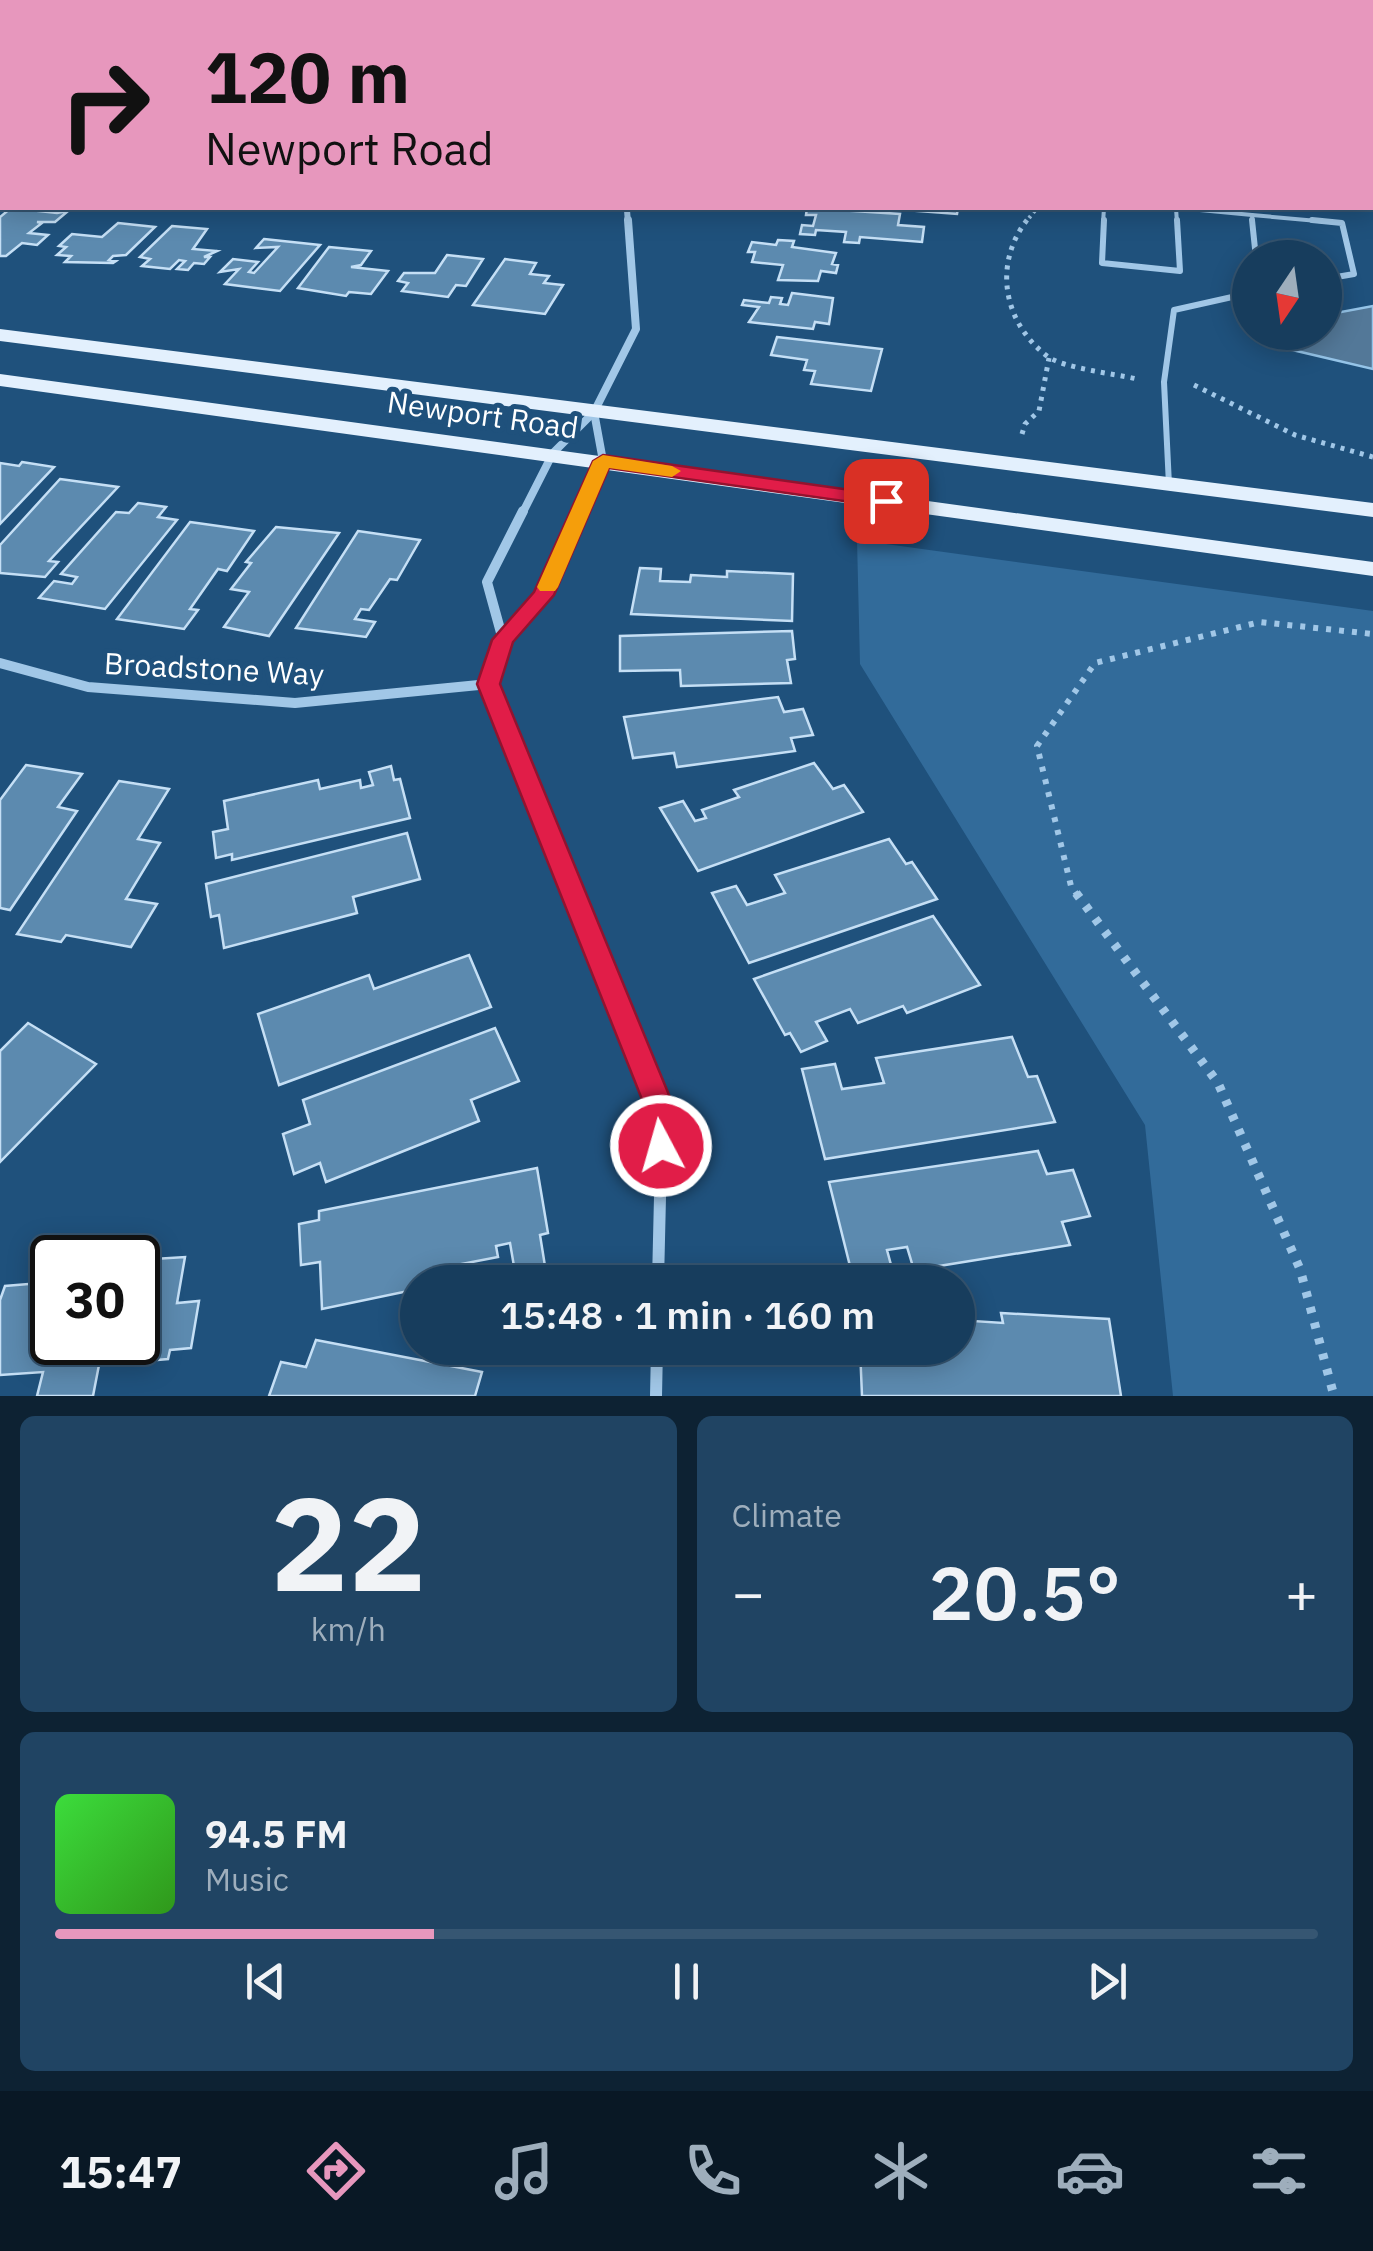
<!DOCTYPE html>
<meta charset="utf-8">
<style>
body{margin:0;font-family:"IBM Plex Sans",sans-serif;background:#204463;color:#f1f3f6;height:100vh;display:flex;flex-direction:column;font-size:38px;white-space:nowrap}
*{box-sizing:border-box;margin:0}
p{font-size:32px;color:#9eaebc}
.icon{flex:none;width:55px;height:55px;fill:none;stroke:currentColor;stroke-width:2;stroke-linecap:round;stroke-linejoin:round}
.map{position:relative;height:1396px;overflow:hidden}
.side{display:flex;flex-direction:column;gap:20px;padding:20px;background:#0d2233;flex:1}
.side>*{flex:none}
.banner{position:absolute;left:0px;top:0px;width:1375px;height:210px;box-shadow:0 5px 25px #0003,0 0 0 2px #365672;background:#e797bd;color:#111;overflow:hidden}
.needle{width:65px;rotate:193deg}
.buttons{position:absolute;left:1232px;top:240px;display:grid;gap:20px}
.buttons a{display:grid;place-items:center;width:110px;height:110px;border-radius:50%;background:#173d5d;box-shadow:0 5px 25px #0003,0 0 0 2px #365672;font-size:50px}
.speed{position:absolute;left:30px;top:1235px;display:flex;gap:20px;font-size:50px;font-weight:700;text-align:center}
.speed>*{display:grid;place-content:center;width:130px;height:130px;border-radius:50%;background:#173d5d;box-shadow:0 5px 25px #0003,0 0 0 2px #365672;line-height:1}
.speed .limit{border:5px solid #111;border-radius:15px;background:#fff;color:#111}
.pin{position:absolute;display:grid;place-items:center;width:85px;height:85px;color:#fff;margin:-42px;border-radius:20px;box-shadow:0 5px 15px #0006}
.me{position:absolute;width:110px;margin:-55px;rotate:354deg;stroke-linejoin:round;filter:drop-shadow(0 0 8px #0008)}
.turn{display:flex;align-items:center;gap:35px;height:210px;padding:0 40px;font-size:45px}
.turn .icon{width:130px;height:130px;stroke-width:2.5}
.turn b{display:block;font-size:70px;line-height:85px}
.big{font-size:75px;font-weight:600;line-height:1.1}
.side .card{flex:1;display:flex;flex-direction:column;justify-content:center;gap:15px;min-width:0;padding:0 35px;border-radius:15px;background:#204463}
.side .dial{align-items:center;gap:0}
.dial b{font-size:130px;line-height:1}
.song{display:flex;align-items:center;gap:30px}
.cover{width:120px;height:120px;border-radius:15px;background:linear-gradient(135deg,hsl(120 70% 55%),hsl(110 70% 35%))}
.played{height:10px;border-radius:5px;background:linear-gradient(90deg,#e797bd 30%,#365672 30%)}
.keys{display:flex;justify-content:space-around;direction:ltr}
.heat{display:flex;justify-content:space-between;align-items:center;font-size:55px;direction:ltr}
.side .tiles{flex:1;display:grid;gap:20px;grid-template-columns:1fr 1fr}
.card:last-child{grid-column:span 2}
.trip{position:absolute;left:400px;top:1265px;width:575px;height:100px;border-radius:50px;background:#173d5d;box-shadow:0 5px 25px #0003,0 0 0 2px #365672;font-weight:600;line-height:100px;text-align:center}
.menu{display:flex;height:160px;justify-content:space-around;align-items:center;background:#091825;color:#9eaebc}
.menu .icon{width:70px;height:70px}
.menu .active{color:#e797bd}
.menu b{font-size:45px;color:#f1f3f6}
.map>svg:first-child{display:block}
.green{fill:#326b9a}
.water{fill:#537898;stroke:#95c4e8;stroke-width:2.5}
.building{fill:#5c8aaf;stroke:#c5dff5;stroke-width:2.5}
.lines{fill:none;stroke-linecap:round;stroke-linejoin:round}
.path-far3{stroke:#a1c7e7;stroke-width:4;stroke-dasharray:2.5 4;stroke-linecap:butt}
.path-far2{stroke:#a1c7e7;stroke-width:5;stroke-dasharray:4 6;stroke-linecap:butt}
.path-far1{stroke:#a1c7e7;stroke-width:6;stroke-dasharray:5 8;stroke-linecap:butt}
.path{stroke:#a1c7e7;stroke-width:9;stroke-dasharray:6 10;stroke-linecap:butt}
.lane-far1{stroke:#a1c7e7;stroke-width:4}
.lane{stroke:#a1c7e7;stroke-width:6}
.street-far3{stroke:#a1c7e7;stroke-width:6}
.street-far2{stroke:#a1c7e7;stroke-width:8}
.street-far1{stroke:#a1c7e7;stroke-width:10}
.street{stroke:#a1c7e7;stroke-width:12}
.primary{fill:#e3f0fd;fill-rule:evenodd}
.route{fill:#e11d48;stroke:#92132f;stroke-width:2.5}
.slow{fill:#f59e0b}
.labels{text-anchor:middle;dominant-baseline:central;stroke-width:10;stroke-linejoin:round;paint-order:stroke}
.street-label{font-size:30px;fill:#fff;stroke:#1f517c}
</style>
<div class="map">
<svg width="1373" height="1396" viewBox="0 0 1373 1396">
<rect width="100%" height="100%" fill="#1f517c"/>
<!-- green -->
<polygon class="green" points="857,540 1373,611 1373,1396 1173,1396 1145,1125 860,664"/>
<!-- water -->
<polygon class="water" points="1373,306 1373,369 1284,348 1266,336 1269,333 1325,332 1325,315"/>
<!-- building -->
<g class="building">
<polygon points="11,208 57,213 68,211 55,222 37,222 42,223 29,233 48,235 37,245 22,243 6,256 0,256 0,217"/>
<polygon points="807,208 900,214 898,225 924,227 922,242 860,237 859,243 844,242 846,232 816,230 815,235 800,234 802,225 813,226 816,215 806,215"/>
<polygon points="878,208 958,208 957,214"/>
<polygon points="118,223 155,227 126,255 113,256 109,260 116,261 113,263 65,262 71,256 57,255 66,247 59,246 72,234 102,237"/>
<polygon points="172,226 207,229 193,249 217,251 204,257 210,257 204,264 194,263 188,270 177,269 185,261 179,260 170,269 142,266 150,259 140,257"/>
<polygon points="264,239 320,245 280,291 225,284 239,269 220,272 233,259 258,262 249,272 254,273 278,247 256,248"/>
<polygon points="778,240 794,241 792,247 836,253 832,264 838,265 836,273 821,271 818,281 778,280 783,265 752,262 755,252 748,252 752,242 776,245"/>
<polygon points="329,247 371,251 361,265 351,267 388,271 371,294 349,292 346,296 298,288"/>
<polygon points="447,255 483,259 466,286 456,285 448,297 402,291 408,283 398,281 404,273 435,273"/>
<polygon points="505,259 536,263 530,274 549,276 544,283 563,285 545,314 473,305"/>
<polygon points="792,293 833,298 829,324 815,322 813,329 749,322 759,307 742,305 744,300 769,303 771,297 782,298 780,304 788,305"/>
<polygon points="777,337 882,349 871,391 811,384 815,371 804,370 807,360 771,355"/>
<polygon points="22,462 54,467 0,524 0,463 19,466"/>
<polygon points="60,479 118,487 49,561 58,562 45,577 0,573 0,545"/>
<polygon points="138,503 166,507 158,517 177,520 105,609 39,598 54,581 72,584 77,577 61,574 116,512 129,513"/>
<polygon points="190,522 254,531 227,571 218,569 190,609 198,610 184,629 117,619"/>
<polygon points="276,527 339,533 269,636 224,627 249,592 231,589 251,563 246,562"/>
<polygon points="358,531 420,540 397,580 390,579 369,610 361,609 355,619 375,622 366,637 296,628"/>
<polygon points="640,568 661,569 660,581 690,582 691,575 727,577 727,571 793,574 792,621 631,614"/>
<polygon points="792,631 795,659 787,660 791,683 681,686 680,670 620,671 620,636"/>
<polygon points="778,697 784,712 803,709 813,735 791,738 795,751 677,767 674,753 633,758 624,717"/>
<polygon points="814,763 833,789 844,785 863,812 698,871 660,808 683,801 695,821 706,818 702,810 739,797 734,790"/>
<polygon points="26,765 82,774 58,807 77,811 10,910 0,908 0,800"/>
<polygon points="391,766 394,780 400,779 410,818 232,860 232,854 216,858 213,832 228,829 224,801 318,780 320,789 360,780 361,788 373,785 369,772"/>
<polygon points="119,781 169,789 138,839 160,843 126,899 157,904 131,947 66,935 61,942 17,934"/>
<polygon points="407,833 420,879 353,897 357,913 224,948 219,915 211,917 206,884"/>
<polygon points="889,839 906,864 912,862 937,899 749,963 712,893 736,886 747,905 785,893 775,875"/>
<polygon points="933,916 980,985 907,1013 903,1006 858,1023 850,1009 816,1022 827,1041 801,1052 790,1033 785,1035 754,979"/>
<polygon points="469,955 491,1007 279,1085 258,1014 369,975 374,989"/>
<polygon points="28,1023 96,1064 0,1162 0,1051"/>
<polygon points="495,1028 519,1081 471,1100 479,1121 326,1182 320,1163 294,1174 283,1134 310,1124 303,1100"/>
<polygon points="1012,1037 1028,1077 1037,1076 1055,1122 825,1159 802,1069 835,1064 842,1089 884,1083 876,1058"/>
<polygon points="1038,1151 1047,1174 1073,1170 1090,1216 1062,1222 1070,1245 914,1270 907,1247 887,1250 894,1276 854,1282 829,1182"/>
<polygon points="537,1168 548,1233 540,1235 545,1266 515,1272 510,1243 496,1246 498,1257 446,1267 447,1282 418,1282 418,1289 322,1309 320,1262 301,1265 299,1224 319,1220 319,1211"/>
<polygon points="185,1257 177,1303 199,1301 191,1348 170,1350 168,1359 99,1365 93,1396 37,1396 43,1372 0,1375 0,1300 5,1286 52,1282 52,1342 138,1342 138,1260"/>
<polygon points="1001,1313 1109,1319 1121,1396 862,1396 860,1348 958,1348 958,1320 1003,1323"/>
<polygon points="316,1340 482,1372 475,1396 269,1396 281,1362 306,1367"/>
</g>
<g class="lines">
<!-- path-far3 -->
<polyline class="path-far3" points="1025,223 1037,208"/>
<!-- path-far2 -->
<g class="path-far2">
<path d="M1027 220C993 264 1003 322 1047 356 1062 368 1116 374 1137 379"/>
<polyline points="1194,385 1295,435 1373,457"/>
<polyline points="1022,434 1025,424 1039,411 1049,358"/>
</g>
<!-- path-far1 -->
<polyline class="path-far1" points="1078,896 1071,886 1037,746 1095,663 1260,622 1373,634"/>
<!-- path -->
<polyline class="path" points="1076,893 1218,1083 1300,1269 1334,1396"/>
<!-- lane-far1 -->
<g class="lane-far1">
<polyline points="1176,208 1177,223"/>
<polyline points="1179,208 1252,215"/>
<polyline points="1103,223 1104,208"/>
<polyline points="1253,223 1252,215 1340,223"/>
</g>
<!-- lane -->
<g class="lane">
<polyline points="1104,220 1102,263 1180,271 1177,220"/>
<polyline points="1252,220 1256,258"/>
<polyline points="1312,220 1342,223 1354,274 1325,279"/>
<polyline points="1169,485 1164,382 1174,310 1250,293"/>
</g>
<!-- street-far3 -->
<g class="street-far3">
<polyline points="66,0 72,2"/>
<polyline points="345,208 636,208"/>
<polyline points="627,210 628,223"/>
</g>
<!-- street-far2 -->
<g class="street-far2">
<polyline points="522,514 553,453 594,412 636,329 628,220"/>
<polyline points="580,514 603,461 594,412"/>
</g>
<!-- street-far1 -->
<g class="street-far1">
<polyline points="503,640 487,582 523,511"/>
<polyline points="0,663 88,687 295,703 489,684"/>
<polyline points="575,896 489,684 503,640 544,595 581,511"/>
</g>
<!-- street -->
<g class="street">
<polyline points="574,893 662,1112 658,1282"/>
<polyline points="656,1396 657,1348"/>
</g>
<!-- primary -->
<g class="primary">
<polygon points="0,329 1373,503 1373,517 0,341"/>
<polygon points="0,374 1373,562 1373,576 0,386"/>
</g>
</g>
<!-- route -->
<polygon class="route" points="603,455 886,495 896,501 886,507 609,468 554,595 513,642 500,684 676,1112 676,1146 672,1156 661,1160 650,1156 646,1146 647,1112 477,684 492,640 534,592 593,461"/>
<!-- slow -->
<polygon class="slow" points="603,455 672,466 681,471 672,477 609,468 558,587 555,591 540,591 537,587 593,461"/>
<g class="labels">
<!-- street labels -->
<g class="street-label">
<text transform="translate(483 414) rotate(8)">Newport Road</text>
<text transform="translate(214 668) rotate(3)">Broadstone Way</text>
</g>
</g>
</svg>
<div class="buttons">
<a><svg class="needle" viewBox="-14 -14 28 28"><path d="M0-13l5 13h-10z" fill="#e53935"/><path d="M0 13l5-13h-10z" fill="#9eaebc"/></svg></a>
</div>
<div class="speed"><div class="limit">30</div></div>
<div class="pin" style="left:886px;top:501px;background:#d93025"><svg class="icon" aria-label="arrive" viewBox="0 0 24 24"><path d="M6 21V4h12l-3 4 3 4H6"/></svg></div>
<svg class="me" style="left:661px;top:1146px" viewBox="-20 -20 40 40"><circle r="17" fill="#e11d48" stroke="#fff" stroke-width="3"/><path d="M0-11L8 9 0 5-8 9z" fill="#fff"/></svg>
<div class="trip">15:48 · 1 min · 160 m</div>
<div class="banner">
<div class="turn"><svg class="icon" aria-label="right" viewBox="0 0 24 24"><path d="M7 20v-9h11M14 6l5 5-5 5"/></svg><div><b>120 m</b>Newport Road</div></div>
</div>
</div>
<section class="side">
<div class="tiles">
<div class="card dial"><b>22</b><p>km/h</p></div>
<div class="card"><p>Climate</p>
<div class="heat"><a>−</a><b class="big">20.5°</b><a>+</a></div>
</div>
<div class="card">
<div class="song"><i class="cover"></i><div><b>94.5 FM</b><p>Music</p></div></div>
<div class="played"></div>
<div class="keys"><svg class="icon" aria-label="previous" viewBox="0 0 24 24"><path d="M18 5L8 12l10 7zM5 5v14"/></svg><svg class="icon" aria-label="pause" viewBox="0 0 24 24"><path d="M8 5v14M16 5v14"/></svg><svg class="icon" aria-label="next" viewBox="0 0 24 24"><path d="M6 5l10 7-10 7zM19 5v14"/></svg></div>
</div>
</div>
</section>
<nav class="menu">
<b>15:47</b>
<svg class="icon active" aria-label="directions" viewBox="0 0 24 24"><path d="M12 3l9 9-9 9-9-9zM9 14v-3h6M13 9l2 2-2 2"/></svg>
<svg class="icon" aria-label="music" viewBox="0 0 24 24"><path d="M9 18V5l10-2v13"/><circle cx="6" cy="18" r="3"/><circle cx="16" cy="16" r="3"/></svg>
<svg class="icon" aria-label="phone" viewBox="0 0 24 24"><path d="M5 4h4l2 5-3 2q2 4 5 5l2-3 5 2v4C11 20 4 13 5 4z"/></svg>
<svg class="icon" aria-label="climate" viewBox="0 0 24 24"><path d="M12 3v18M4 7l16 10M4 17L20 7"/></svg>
<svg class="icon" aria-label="car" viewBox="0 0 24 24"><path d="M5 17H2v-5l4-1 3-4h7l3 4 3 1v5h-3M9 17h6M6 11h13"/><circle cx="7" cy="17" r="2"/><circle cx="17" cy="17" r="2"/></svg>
<svg class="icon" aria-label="filters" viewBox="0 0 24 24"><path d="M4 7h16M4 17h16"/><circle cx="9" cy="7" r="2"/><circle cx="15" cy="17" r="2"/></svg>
</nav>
